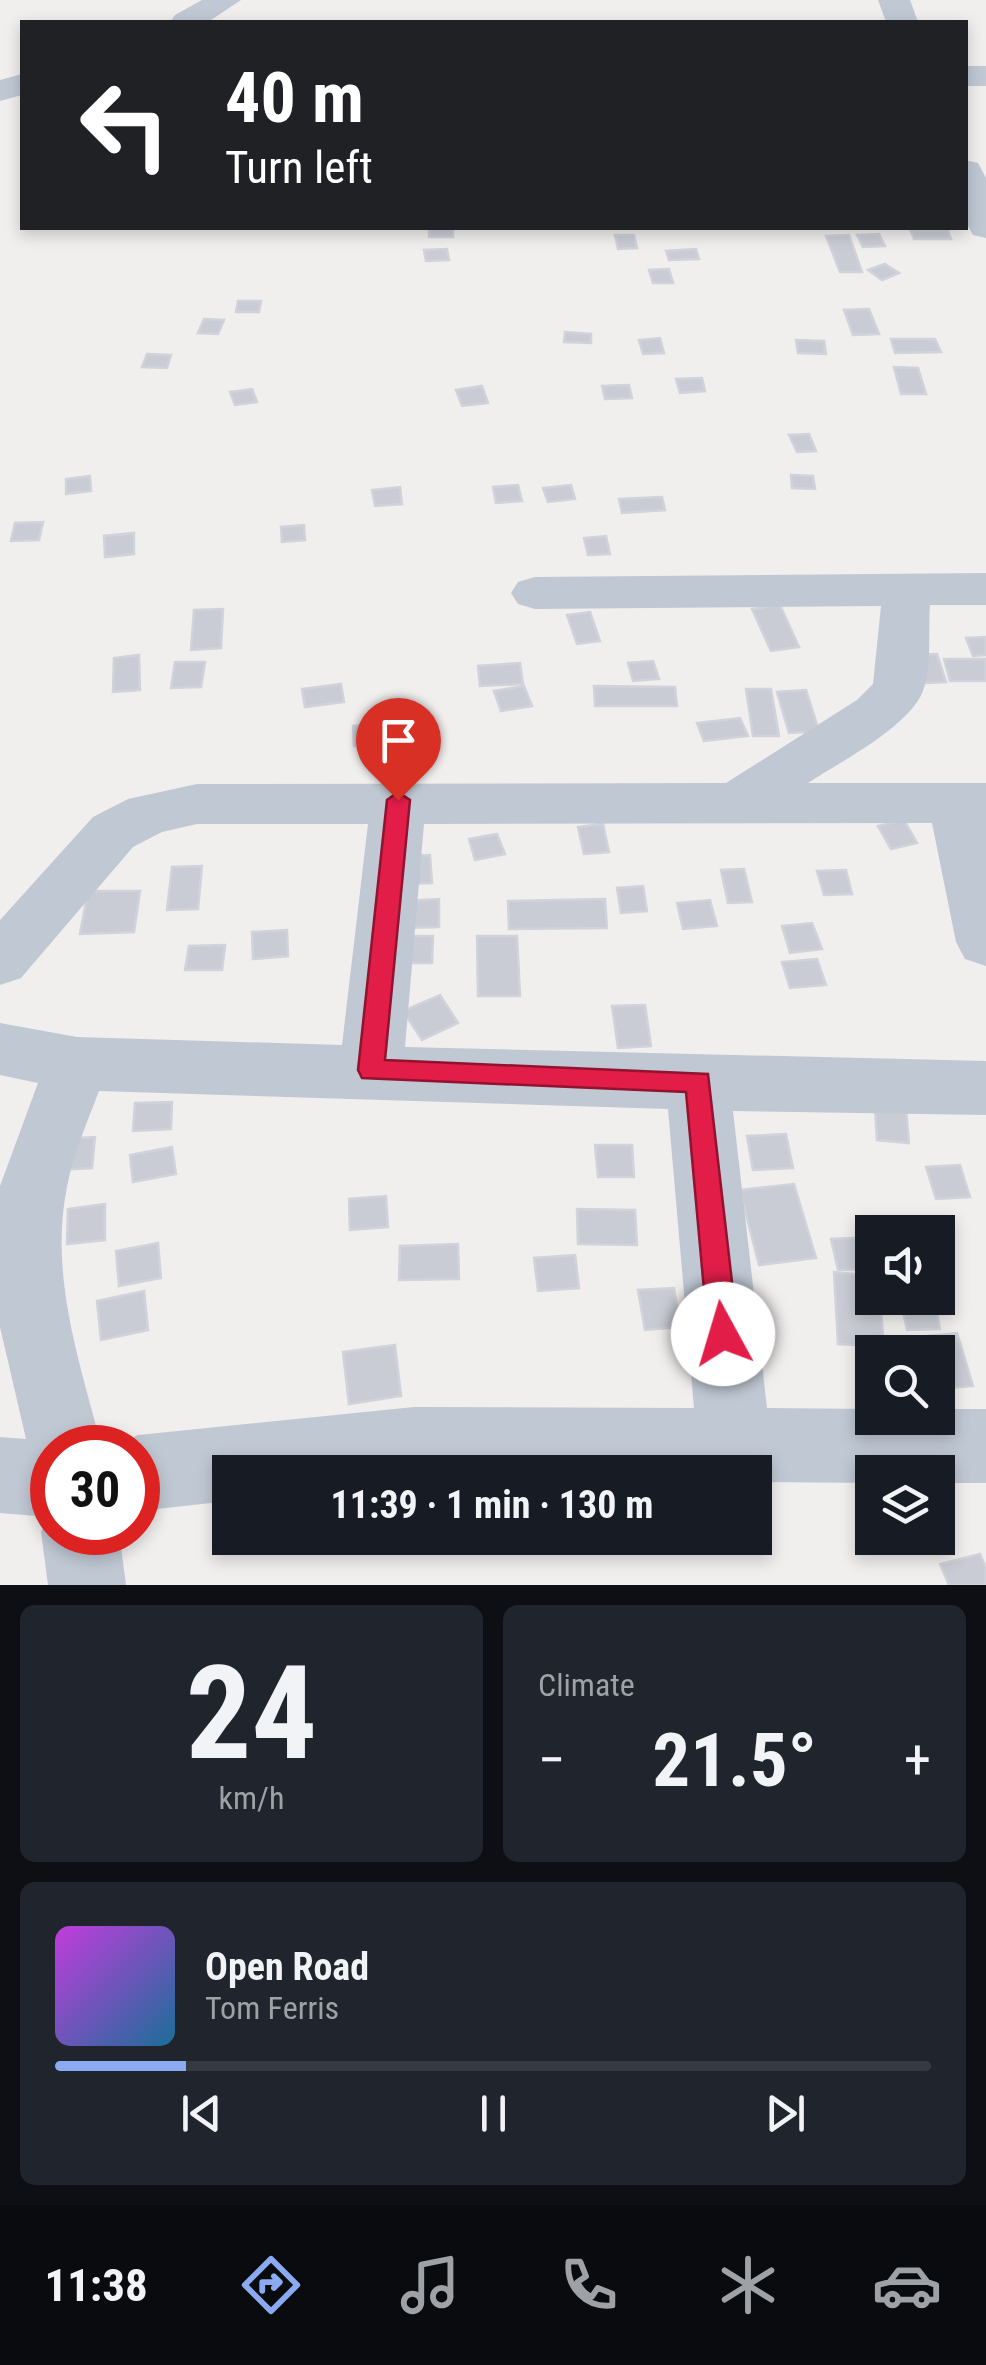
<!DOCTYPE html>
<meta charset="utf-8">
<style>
body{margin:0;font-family:"Roboto Condensed",sans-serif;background:#20242c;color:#f1f3f6;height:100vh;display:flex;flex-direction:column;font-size:38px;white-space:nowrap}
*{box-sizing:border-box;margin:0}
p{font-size:32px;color:#9ea1a6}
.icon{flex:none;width:55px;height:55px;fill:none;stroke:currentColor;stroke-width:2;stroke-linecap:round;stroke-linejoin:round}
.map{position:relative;height:1585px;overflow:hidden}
.sheet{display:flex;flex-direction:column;gap:20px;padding:20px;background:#0d0f14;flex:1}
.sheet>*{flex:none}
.top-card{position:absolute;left:20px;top:20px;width:948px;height:210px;border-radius:0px;box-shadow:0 5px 15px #0003;background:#202124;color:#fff;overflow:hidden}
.buttons{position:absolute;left:855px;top:1215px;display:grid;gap:20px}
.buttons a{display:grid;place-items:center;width:100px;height:100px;border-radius:0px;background:#171b24;box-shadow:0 5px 15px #0003;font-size:50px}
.speed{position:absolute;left:30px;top:1425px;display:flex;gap:20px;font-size:50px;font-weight:700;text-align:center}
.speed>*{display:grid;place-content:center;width:130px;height:130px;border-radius:50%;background:#171b24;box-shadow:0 5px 15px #0003;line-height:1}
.speed .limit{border:15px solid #d22;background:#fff;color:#111}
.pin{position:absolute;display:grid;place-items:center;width:85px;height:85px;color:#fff;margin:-102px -42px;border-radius:50% 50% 50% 0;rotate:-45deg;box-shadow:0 0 10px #0007}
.pin .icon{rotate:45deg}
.me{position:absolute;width:110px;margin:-55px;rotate:354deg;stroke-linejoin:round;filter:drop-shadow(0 0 8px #0008)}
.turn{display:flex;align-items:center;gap:35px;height:210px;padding:0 40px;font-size:45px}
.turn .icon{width:130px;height:130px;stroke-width:2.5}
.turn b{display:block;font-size:70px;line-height:85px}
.big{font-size:75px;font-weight:700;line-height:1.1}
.sheet .tile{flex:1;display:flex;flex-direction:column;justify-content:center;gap:15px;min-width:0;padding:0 35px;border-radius:15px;background:#20242c}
.sheet .dial{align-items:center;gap:0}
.dial b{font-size:130px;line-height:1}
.song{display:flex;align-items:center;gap:30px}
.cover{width:120px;height:120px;border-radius:15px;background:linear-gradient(135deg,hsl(290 70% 55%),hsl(200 70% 35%))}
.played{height:10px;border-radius:5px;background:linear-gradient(90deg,#8aaaf1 15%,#363941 15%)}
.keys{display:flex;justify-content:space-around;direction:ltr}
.heat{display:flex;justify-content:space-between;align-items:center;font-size:55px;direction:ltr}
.sheet .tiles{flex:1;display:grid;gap:20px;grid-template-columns:1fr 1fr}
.tile:last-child{grid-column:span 2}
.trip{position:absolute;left:212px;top:1455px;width:560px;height:100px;border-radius:0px;background:#171b24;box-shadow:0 5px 15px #0003;font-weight:700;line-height:100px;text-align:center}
.tab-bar{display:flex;height:160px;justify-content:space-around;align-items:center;background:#090b0e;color:#9ea1a6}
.tab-bar .icon{width:70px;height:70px}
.tab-bar .active{color:#8aaaf1}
.tab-bar b{font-size:45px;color:#f1f3f6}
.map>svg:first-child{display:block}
.building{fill:#c9ccd4;stroke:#d1d3da;stroke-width:2.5}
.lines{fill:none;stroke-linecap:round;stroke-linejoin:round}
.minor{fill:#c0c8d4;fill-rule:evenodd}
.route{fill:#e11d48;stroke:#92132f;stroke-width:2.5}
</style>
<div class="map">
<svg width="986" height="1585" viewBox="0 0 986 1585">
<rect width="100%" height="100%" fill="#f1eeee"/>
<!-- building -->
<g class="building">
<rect x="429" y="228" width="24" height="9"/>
<polygon points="911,231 948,231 951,239 914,239"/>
<polygon points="879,234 885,246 863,247 857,235"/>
<polygon points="615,235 634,235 637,248 618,249"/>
<polygon points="849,235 862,272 840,272 826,236"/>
<polygon points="447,249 449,260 426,261 424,250"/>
<polygon points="696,249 699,259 669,260 666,251"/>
<polygon points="885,264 899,273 882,280 868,270"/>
<polygon points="669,269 673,283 653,283 649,270"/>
<polygon points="238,301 261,301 259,312 236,312"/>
<polygon points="869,309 879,334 853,335 844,310"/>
<polygon points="204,319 224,320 218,334 198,333"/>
<polygon points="565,332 591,334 591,343 564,342"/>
<polygon points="660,338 664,353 643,354 639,340"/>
<polygon points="891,339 935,339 941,352 895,353"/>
<polygon points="796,340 824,341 826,354 798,353"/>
<polygon points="147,354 171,355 167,368 142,367"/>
<polygon points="894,367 918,368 926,394 901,394"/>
<polygon points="702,378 705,391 680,393 676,379"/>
<polygon points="629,385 632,398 605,399 602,386"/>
<polygon points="482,386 488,403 462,406 456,390"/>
<polygon points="252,389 257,402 235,405 230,392"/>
<polygon points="809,434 816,451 797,452 789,435"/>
<polygon points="791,475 813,476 815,489 792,488"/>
<polygon points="90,476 91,491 66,494 66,479"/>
<polygon points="518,485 522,501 496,503 493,487"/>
<polygon points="571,485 575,499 548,502 543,488"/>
<polygon points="400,487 402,504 375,506 372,490"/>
<polygon points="662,497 665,510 622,513 619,499"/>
<polygon points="43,522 39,540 11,541 15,523"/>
<polygon points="304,525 305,540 282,542 281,527"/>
<polygon points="134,533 134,554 105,557 104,536"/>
<polygon points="606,536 610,554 588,555 584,538"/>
<polygon points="780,605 799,647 771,651 752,609"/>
<polygon points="223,609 221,648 191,650 194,610"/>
<polygon points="590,612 600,641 577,644 567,615"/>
<polygon points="986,637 986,655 973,656 966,638"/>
<polygon points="937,654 946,682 926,683 916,655"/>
<polygon points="139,655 140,690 113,692 114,658"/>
<polygon points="944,659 986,659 986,681 950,681"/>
<polygon points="653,661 659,679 633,681 628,663"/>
<polygon points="175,662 205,662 201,687 171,688"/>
<polygon points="520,663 523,684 480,686 478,666"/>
<polygon points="341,684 344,702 305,707 302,689"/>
<polygon points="524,686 532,706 501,711 494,691"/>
<polygon points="594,686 675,687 677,706 595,706"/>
<polygon points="746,689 771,689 779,736 753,736"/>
<polygon points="806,690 819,731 789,733 777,692"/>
<polygon points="740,718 748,736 704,741 697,723"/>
<polygon points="405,723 406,744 354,746 353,726"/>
<polygon points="904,820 917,843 891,849 878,826"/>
<polygon points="603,824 609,852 584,854 578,827"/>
<polygon points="497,834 505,854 475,860 469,839"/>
<polygon points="430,855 432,883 405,884 404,856"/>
<polygon points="202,866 198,909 167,910 172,867"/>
<polygon points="744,869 752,902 728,903 721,870"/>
<polygon points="846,870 852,894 824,895 817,871"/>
<polygon points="643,886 647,911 621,913 617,888"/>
<polygon points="88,891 140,891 134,932 80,934"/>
<polygon points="439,899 439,927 403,928 403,901"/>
<polygon points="605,899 607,928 509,929 508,901"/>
<polygon points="710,900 717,926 683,929 677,903"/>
<polygon points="812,923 822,949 790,953 782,926"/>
<polygon points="287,930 288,956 253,959 252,932"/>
<polygon points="401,936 433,936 432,963 400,963"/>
<polygon points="477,936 517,936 520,996 478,996"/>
<polygon points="225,945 222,970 185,970 189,946"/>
<polygon points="817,959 826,985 790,988 782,962"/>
<polygon points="440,995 458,1023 422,1040 403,1011"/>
<polygon points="645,1005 651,1046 618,1048 612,1006"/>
<polygon points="172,1102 171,1129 133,1131 135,1103"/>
<polygon points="875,1107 906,1109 909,1143 877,1140"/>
<polygon points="786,1134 793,1168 753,1170 747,1136"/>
<polygon points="95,1137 92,1168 58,1170 61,1139"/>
<polygon points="595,1145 632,1145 634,1177 598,1177"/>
<polygon points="172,1147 176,1174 133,1182 130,1155"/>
<polygon points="960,1165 970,1197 936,1199 926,1167"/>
<polygon points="794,1184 816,1258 759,1265 740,1190"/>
<polygon points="386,1196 388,1227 350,1230 349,1199"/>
<polygon points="105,1204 105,1240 67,1244 68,1209"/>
<polygon points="577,1209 635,1210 637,1245 578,1244"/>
<polygon points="872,1237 872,1269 838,1270 831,1239"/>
<polygon points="158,1243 161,1278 119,1286 116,1251"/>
<polygon points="458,1244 459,1279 399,1280 400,1246"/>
<polygon points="575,1255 579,1288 538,1291 534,1258"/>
<polygon points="834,1272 872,1276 872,1298 880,1298 884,1347 838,1344"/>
<polygon points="674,1288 680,1327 645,1330 638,1290"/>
<polygon points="144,1291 148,1330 101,1340 97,1301"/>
<polygon points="900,1298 934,1298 940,1329 907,1330"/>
<polygon points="957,1333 973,1386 938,1389 938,1352 910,1352 906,1338"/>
<polygon points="395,1345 401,1396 349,1404 343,1352"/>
<polygon points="381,1538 420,1538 422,1542 384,1551"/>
<polygon points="980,1554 986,1568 986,1585 949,1585 940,1564"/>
</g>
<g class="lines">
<!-- minor -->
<g class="minor">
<polygon points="202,0 241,0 208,22 170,22 175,15"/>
<polygon points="878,0 910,0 918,22 886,22"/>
<rect x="965" y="66" width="21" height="20"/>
<polygon points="22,74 22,95 0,101 0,80"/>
<polygon points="965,160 978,163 986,178 986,238 973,235 965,221"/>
<path d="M986 573V605H930C928 631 932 667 923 691 908 728 841 761 808 783H986V966L965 959 956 942 932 823 424 824 405 1047 986 1061V1115L733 1111 767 1408 872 1409V1418H938V1409H986V1483H938V1472H872V1483L755 1482V1472H230V1501L138 1511V1448H111L138 1435 414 1407 694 1408 668 1109 99 1091C87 1123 73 1154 67 1187 49 1275 80 1363 102 1448H52V1532H119L126 1585H48L41 1532 48 1517 0 1513V1437L26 1439 0 1327V1186L38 1083 0 1075V1023L77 1037 342 1045 368 824H197L162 832 133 847 21 978 0 985V920L93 817 128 799 197 784 726 783 857 700 873 684 881 606 535 609 518 604 511 593 518 582 535 577Z"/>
</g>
</g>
<!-- route -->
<polygon class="route" points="398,792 410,800 385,1060 708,1074 738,1334 734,1344 723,1348 713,1344 708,1334 686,1092 362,1078 358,1070 387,800"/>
</svg>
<div class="buttons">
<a><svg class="icon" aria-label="sound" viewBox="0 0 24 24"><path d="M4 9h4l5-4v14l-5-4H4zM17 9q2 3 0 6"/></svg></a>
<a><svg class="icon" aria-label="search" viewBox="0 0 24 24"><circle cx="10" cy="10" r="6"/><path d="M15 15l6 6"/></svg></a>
<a><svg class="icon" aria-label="layers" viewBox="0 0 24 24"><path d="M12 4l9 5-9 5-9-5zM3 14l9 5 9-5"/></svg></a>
</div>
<div class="speed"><div class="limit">30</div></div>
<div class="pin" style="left:398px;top:800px;background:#d93025"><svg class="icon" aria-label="arrive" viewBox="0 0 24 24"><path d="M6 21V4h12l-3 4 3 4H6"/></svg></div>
<svg class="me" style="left:723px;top:1334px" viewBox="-20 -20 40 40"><circle r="19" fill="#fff"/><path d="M0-13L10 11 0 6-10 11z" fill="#e11d48"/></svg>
<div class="trip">11:39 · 1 min · 130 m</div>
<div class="top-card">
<div class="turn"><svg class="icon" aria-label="left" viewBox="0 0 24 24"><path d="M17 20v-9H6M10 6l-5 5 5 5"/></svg><div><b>40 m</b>Turn left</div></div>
</div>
</div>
<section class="sheet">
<div class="tiles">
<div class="tile dial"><b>24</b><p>km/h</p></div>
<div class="tile"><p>Climate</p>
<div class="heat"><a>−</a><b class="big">21.5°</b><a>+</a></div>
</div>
<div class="tile">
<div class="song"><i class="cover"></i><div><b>Open Road</b><p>Tom Ferris</p></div></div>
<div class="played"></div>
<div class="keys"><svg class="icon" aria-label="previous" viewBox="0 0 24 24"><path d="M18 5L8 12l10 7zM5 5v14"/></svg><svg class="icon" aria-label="pause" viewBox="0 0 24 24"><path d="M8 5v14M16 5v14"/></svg><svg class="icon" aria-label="next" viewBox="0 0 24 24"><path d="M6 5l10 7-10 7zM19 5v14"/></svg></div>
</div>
</div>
</section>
<nav class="tab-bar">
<b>11:38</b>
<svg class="icon active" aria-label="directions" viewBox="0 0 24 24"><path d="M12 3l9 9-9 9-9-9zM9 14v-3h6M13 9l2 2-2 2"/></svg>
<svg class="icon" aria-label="music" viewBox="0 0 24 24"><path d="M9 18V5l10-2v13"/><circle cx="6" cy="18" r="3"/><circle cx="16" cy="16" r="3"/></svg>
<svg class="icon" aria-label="phone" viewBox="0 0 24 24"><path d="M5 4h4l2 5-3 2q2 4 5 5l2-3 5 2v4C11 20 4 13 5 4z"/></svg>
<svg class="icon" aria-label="climate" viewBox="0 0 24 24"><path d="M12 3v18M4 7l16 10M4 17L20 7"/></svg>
<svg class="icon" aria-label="car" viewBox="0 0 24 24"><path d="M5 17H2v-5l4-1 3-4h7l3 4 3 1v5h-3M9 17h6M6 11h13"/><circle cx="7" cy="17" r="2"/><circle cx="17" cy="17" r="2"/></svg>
</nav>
